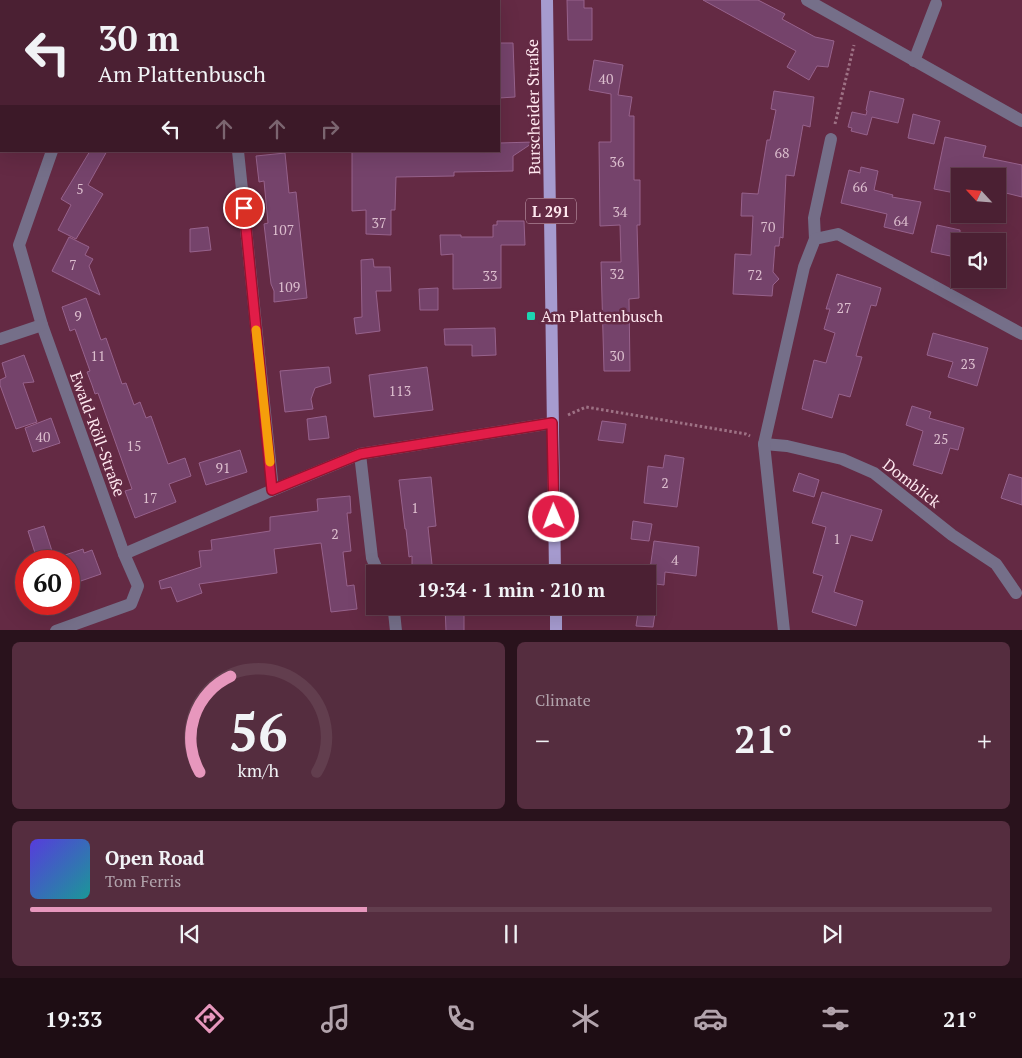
<!DOCTYPE html>
<meta charset="utf-8">
<style>
body{margin:0;font-family:"PT Serif",serif;background:#552d3f;color:#f1f3f6;height:100vh;display:flex;flex-direction:column;font-size:19px;white-space:nowrap}
*{box-sizing:border-box;margin:0}
p{font-size:16px;color:#b2a3ac}
.icon{flex:none;width:28px;height:28px;fill:none;stroke:currentColor;stroke-width:2;stroke-linecap:round;stroke-linejoin:round}
.map{position:relative;height:630px;overflow:hidden}
.details{display:flex;flex-direction:column;gap:12px;padding:12px;background:#29121c;flex:1}
.details>*{flex:none}
.top-card{position:absolute;left:0px;top:0px;width:500px;height:152px;box-shadow:0 5px 20px #0002,0 0 0 1px #623e4e;background:#4b2033;color:#f1f3f6;overflow:hidden}
.needle{width:32px;rotate:296deg}
.fabs{position:absolute;left:951px;top:168px;display:grid;gap:10px}
.fabs a{display:grid;place-items:center;width:55px;height:55px;border-radius:0px;background:#4b2033;box-shadow:0 5px 20px #0002,0 0 0 1px #623e4e;font-size:25px}
.speed{position:absolute;left:15px;top:550px;display:flex;gap:10px;font-size:25px;font-weight:700;text-align:center}
.speed>*{display:grid;place-content:center;width:65px;height:65px;border-radius:50%;background:#4b2033;box-shadow:0 5px 20px #0002,0 0 0 1px #623e4e;line-height:1}
.speed .limit{border:8px solid #d22;background:#fff;color:#111}
.pin{position:absolute;display:grid;place-items:center;width:42px;height:42px;color:#fff;margin:-21px;border:2px solid #fff;border-radius:50%;box-shadow:0 1px 5px #0007}
.me{position:absolute;width:55px;margin:-28px;rotate:359deg;stroke-linejoin:round;filter:drop-shadow(0 0 4px #0008)}
.turn{display:flex;align-items:center;gap:18px;height:105px;padding:0 15px;font-size:22px}
.turn .icon{width:65px;height:65px;stroke-width:2.5}
.turn b{display:block;font-size:35px;line-height:42px}
.lanes{display:flex;align-items:center;height:48px;padding:0 15px;background:#0003;justify-content:center;gap:25px;direction:ltr}
.lanes .off{opacity:.35}
.big{font-size:38px;font-weight:600;line-height:1.1}
.details .card{flex:1;display:flex;flex-direction:column;justify-content:center;gap:8px;min-width:0;padding:0 18px;border-radius:8px;background:#552d3f}
.details .dial{align-items:center;gap:0}
.dial svg{height:130px;overflow:visible;fill:none;stroke:#623e4e;stroke-width:7;stroke-linecap:round;text-anchor:middle}
.dial text{fill:#f1f3f6;stroke:none}
.song{display:flex;align-items:center;gap:15px}
.cover{width:60px;height:60px;border-radius:8px;background:linear-gradient(135deg,hsl(250 70% 55%),hsl(180 70% 35%))}
.played{height:5px;border-radius:2px;background:linear-gradient(90deg,#e797bd 35%,#623e4e 35%)}
.keys{display:flex;justify-content:space-around;direction:ltr}
.heat{display:flex;justify-content:space-between;align-items:center;font-size:28px;direction:ltr}
.details .tiles{flex:1;display:grid;gap:12px;grid-template-columns:1fr 1fr}
.card:last-child{grid-column:span 2}
.trip{position:absolute;left:366px;top:565px;width:290px;height:50px;border-radius:0px;background:#4b2033;box-shadow:0 5px 20px #0002,0 0 0 1px #623e4e;font-weight:600;line-height:50px;text-align:center}
.tab-bar{display:flex;height:80px;justify-content:space-around;align-items:center;background:#1e0d14;color:#b2a3ac}
.tab-bar .icon{width:35px;height:35px}
.tab-bar .selected{color:#e797bd}
.tab-bar b{font-size:22px;color:#f1f3f6}
.map>svg:first-child{display:block}
.building{fill:#75436b;stroke:#97628c}
.lines{fill:none;stroke-linecap:round;stroke-linejoin:round}
.path{stroke:#9e7285;stroke-width:3;stroke-dasharray:2.5 2.5;stroke-linecap:butt}
.minor{stroke:#756f89;stroke-width:12}
.major{stroke:#a69bcf;stroke-width:12}
.route-casing{stroke:#92132f;stroke-width:12}
.route{stroke:#e11d48;stroke-width:9}
.slow{stroke:#f59e0b;stroke-width:9}
.poi-dot{fill:#1cd5b1;stroke:#642a44;stroke-width:2}
.labels{text-anchor:middle;dominant-baseline:central;stroke-width:5;stroke-linejoin:round;paint-order:stroke}
.number-label{font-size:14px;fill:#dcbece}
.shield{fill:#642a44;stroke:#d0aebc;stroke-width:1}
.shield-label{font-size:15px;font-weight:bold;fill:#fee7ef}
.street-label{font-size:16px;fill:#fee7ef;stroke:#642a44}
.poi-label{font-size:16px;fill:#fee7ef;stroke:#642a44;text-anchor:start}
</style>
<div class="map">
<svg width="1022" height="631" viewBox="0 0 1022 631">
<rect width="100%" height="100%" fill="#642a44"/>
<!-- building -->
<g class="building">
<polygon points="567,0 584,0 584,8 592,8 592,40 568,40"/>
<polygon points="703,0 758,0 785,14 782,19 815,37 834,41 828,67 817,66 809,80 787,67 796,51"/>
<polygon points="499,43 513,43 515,97 499,98"/>
<polygon points="594,60 623,65 618,95 632,97 629,116 634,116 634,180 640,180 640,225 637,225 639,298 629,299 630,371 604,371 601,262 621,262 620,225 600,226 599,142 611,142 611,94 589,90"/>
<polygon points="774,91 814,97 810,127 803,125 794,176 786,175 783,238 780,237 779,246 775,246 773,272 779,279 773,285 772,296 733,294 735,254 751,255 753,216 741,216 742,193 758,194 767,140 770,140 776,110 771,109"/>
<polygon points="870,91 904,99 898,123 872,117 867,135 851,131 852,128 848,127 852,112 866,115 867,111 866,110"/>
<polygon points="913,114 940,121 934,144 908,138"/>
<polygon points="945,137 986,146 983,157 1022,165 1022,197 998,191 998,176 960,176 960,194 934,189"/>
<polygon points="534,142 513,156 513,171 454,172 454,176 396,177 395,210 391,210 391,235 366,234 366,210 352,211 352,151 499,151 499,143"/>
<polygon points="90,151 107,151 88,185 103,194 76,239 58,230 71,205 61,199"/>
<polygon points="285,153 289,193 296,192 307,298 274,302 274,291 271,284 264,224 268,223 264,181 259,182 256,156"/>
<polygon points="861,167 878,171 874,190 893,195 892,197 921,202 913,234 884,227 887,214 841,203 849,170 860,173"/>
<polygon points="497,221 524,221 525,245 501,245 501,288 453,289 453,254 441,255 440,235 461,235 461,237 493,237 493,225 497,225"/>
<polygon points="937,225 960,230 960,258 931,252"/>
<polygon points="208,227 211,250 190,252 190,229"/>
<polygon points="69,237 89,247 85,255 93,259 89,266 100,295 52,271"/>
<polygon points="373,259 374,267 390,267 391,291 376,291 380,331 356,334 354,318 362,317 361,260"/>
<polygon points="837,274 881,288 876,306 871,305 856,356 862,357 850,397 839,394 832,418 802,409 814,360 826,363 835,333 824,329 830,309 826,309"/>
<polygon points="438,288 438,310 420,310 419,289"/>
<polygon points="86,298 101,340 106,338 122,384 126,383 134,405 140,402 146,418 151,416 168,464 185,458 191,476 169,484 176,502 135,518 125,491 132,489 98,393 95,394 92,385 87,372 90,371 75,329 70,331 62,307"/>
<polygon points="495,328 496,355 472,356 472,345 445,345 444,329"/>
<polygon points="933,333 988,348 977,386 948,377 953,362 927,355"/>
<polygon points="24,355 34,382 23,383 37,422 16,429 0,385 0,380 6,377 2,363"/>
<polygon points="329,367 331,383 315,388 311,399 313,409 285,412 280,371"/>
<polygon points="427,367 433,410 374,417 369,375"/>
<polygon points="912,406 931,412 929,418 964,428 958,450 950,448 942,474 913,465 923,431 906,425"/>
<polygon points="326,416 329,438 309,440 307,419"/>
<polygon points="51,418 60,443 33,452 25,428"/>
<polygon points="602,421 626,424 623,443 598,440"/>
<polygon points="240,450 247,472 206,485 199,463"/>
<polygon points="665,455 684,458 677,507 644,503 648,466 663,468"/>
<polygon points="799,473 819,480 814,497 793,491"/>
<polygon points="1009,474 1022,478 1022,505 1001,498"/>
<polygon points="431,477 436,526 428,527 433,574 412,574 412,556 409,557 406,529 405,529 399,480"/>
<polygon points="822,492 882,510 872,541 851,535 834,592 863,601 856,626 812,612 823,576 813,573 826,527 812,523"/>
<polygon points="350,496 351,513 347,513 351,551 343,552 347,586 354,585 357,609 331,612 321,543 274,549 277,573 199,584 202,593 177,602 171,587 161,589 159,581 201,567 199,551 212,550 211,540 270,531 270,517 318,511 317,499"/>
<polygon points="633,521 652,524 649,541 631,539"/>
<polygon points="44,526 52,551 36,556 28,531"/>
<polygon points="654,541 699,547 696,576 665,572 664,585 648,583"/>
<polygon points="83,549 84,553 92,550 101,574 75,583 69,561 65,555"/>
<polygon points="445,606 464,606 464,631 446,631"/>
<polygon points="639,606 656,606 653,627 636,626"/>
</g>
<g class="lines">
<!-- path -->
<g class="path">
<polyline points="835,124 854,45"/>
<polyline points="568,415 586,407 746,434 750,436"/>
</g>
<!-- minor -->
<g class="minor">
<polyline points="807,0 1022,121"/>
<polyline points="91,1 92,0"/>
<polyline points="914,61 936,4"/>
<polyline points="0,93 1,92"/>
<polyline points="52,151 19,245 42,325 124,554"/>
<polyline points="238,151 273,490"/>
<polyline points="815,239 814,218 831,139"/>
<polyline points="0,339 42,325"/>
<polyline points="764,444 787,446 842,459 874,473 952,535 996,564 1016,593"/>
<polyline points="360,454 372,558 379,574"/>
<polyline points="392,606 394,612 396,631"/>
<polyline points="56,631 131,604 138,586 124,554 273,490 360,454 552,423"/>
<polyline points="784,631 764,444 804,267 815,239 838,234 1022,334"/>
</g>
<!-- major -->
<g class="major">
<polyline points="547,0 555,574"/>
<polyline points="556,606 556,631"/>
</g>
</g>
<g class="lines">
<defs>
<polyline id="route" points="244,208 272,490 360,454 552,423 554,517"/>
</defs>
<!-- route casing -->
<use href="#route" class="route-casing"/>
<!-- route -->
<use href="#route" class="route"/>
<!-- slow -->
<polyline class="slow" points="256,330 270,462"/>
</g>
<!-- markers -->
<rect class="poi-dot" x="526" y="311" width="10" height="10" rx="2.5"/>
<g class="labels">
<!-- number labels -->
<g class="number-label">
<text x="606" y="78">40</text>
<text x="782" y="152">68</text>
<text x="617" y="161">36</text>
<text x="860" y="186">66</text>
<text x="80" y="188">5</text>
<text x="620" y="211">34</text>
<text x="901" y="220">64</text>
<text x="379" y="222">37</text>
<text x="768" y="226">70</text>
<text x="283" y="229">107</text>
<text x="73" y="264">7</text>
<text x="617" y="273">32</text>
<text x="755" y="274">72</text>
<text x="490" y="275">33</text>
<text x="289" y="286">109</text>
<text x="844" y="307">27</text>
<text x="78" y="315">9</text>
<text x="98" y="355">11</text>
<text x="617" y="355">30</text>
<text x="968" y="363">23</text>
<text x="400" y="390">113</text>
<text x="43" y="436">40</text>
<text x="941" y="438">25</text>
<text x="134" y="445">15</text>
<text x="223" y="467">91</text>
<text x="665" y="482">2</text>
<text x="150" y="497">17</text>
<text x="415" y="507">1</text>
<text x="335" y="533">2</text>
<text x="837" y="538">1</text>
<text x="675" y="559">4</text>
</g>
<!-- shield labels -->
<rect class="shield" x="526" y="198.5" width="50" height="25" rx="4"/>
<g class="shield-label">
<text x="551" y="211">L 291</text>
</g>
<!-- street labels -->
<g class="street-label">
<text transform="translate(533 107) rotate(-91)">Burscheider Straße</text>
<text transform="translate(98 434) rotate(70)">Ewald-Röll-Straße</text>
<text transform="translate(912 483) rotate(38)">Domblick</text>
</g>
<!-- poi labels -->
<g class="poi-label">
<text x="541" y="316">Am Plattenbusch</text>
</g>
</g>
</svg>
<div class="fabs">
<a><svg class="needle" viewBox="-14 -14 28 28"><path d="M0-13l5 13h-10z" fill="#e53935"/><path d="M0 13l5-13h-10z" fill="#b2a3ac"/></svg></a>
<a><svg class="icon" aria-label="sound" viewBox="0 0 24 24"><path d="M4 9h4l5-4v14l-5-4H4zM17 9q2 3 0 6"/></svg></a>
</div>
<div class="speed"><div class="limit">60</div></div>
<div class="pin" style="left:244px;top:208px;background:#d93025"><svg class="icon" aria-label="arrive" viewBox="0 0 24 24"><path d="M6 21V4h12l-3 4 3 4H6"/></svg></div>
<svg class="me" style="left:554px;top:517px" viewBox="-20 -20 40 40"><circle r="17" fill="#e11d48" stroke="#fff" stroke-width="3"/><path d="M0-11L8 9 0 5-8 9z" fill="#fff"/></svg>
<div class="trip">19:34 · 1 min · 210 m</div>
<div class="top-card">
<div class="turn"><svg class="icon" aria-label="left" viewBox="0 0 24 24"><path d="M17 20v-9H6M10 6l-5 5 5 5"/></svg><div><b>30 m</b>Am Plattenbusch</div></div>
<div class="lanes"><svg class="icon" aria-label="left" viewBox="0 0 24 24"><path d="M17 20v-9H6M10 6l-5 5 5 5"/></svg><svg class="icon off" aria-label="ahead" viewBox="0 0 24 24"><path d="M12 20V5M6 11l6-6 6 6"/></svg><svg class="icon off" aria-label="ahead" viewBox="0 0 24 24"><path d="M12 20V5M6 11l6-6 6 6"/></svg><svg class="icon off" aria-label="right" viewBox="0 0 24 24"><path d="M7 20v-9h11M14 6l5 5-5 5"/></svg></div>
</div>
</div>
<section class="details">
<div class="tiles">
<div class="card dial"><svg viewBox="0 0 100 80">
<path d="M14 69A42 42 0 1 1 86 69"/>
<path d="M14 69A42 42 0 0 1 33 10" stroke="#e797bd"/>
<text x="50" y="56" font-size="32" font-weight="700">56</text>
<text x="50" y="72" font-size="11">km/h</text>
</svg></div>
<div class="card"><p>Climate</p>
<div class="heat"><a>−</a><b class="big">21°</b><a>+</a></div>
</div>
<div class="card">
<div class="song"><i class="cover"></i><div><b>Open Road</b><p>Tom Ferris</p></div></div>
<div class="played"></div>
<div class="keys"><svg class="icon" aria-label="previous" viewBox="0 0 24 24"><path d="M18 5L8 12l10 7zM5 5v14"/></svg><svg class="icon" aria-label="pause" viewBox="0 0 24 24"><path d="M8 5v14M16 5v14"/></svg><svg class="icon" aria-label="next" viewBox="0 0 24 24"><path d="M6 5l10 7-10 7zM19 5v14"/></svg></div>
</div>
</div>
</section>
<nav class="tab-bar">
<b>19:33</b>
<svg class="icon selected" aria-label="directions" viewBox="0 0 24 24"><path d="M12 3l9 9-9 9-9-9zM9 14v-3h6M13 9l2 2-2 2"/></svg>
<svg class="icon" aria-label="music" viewBox="0 0 24 24"><path d="M9 18V5l10-2v13"/><circle cx="6" cy="18" r="3"/><circle cx="16" cy="16" r="3"/></svg>
<svg class="icon" aria-label="phone" viewBox="0 0 24 24"><path d="M5 4h4l2 5-3 2q2 4 5 5l2-3 5 2v4C11 20 4 13 5 4z"/></svg>
<svg class="icon" aria-label="climate" viewBox="0 0 24 24"><path d="M12 3v18M4 7l16 10M4 17L20 7"/></svg>
<svg class="icon" aria-label="car" viewBox="0 0 24 24"><path d="M5 17H2v-5l4-1 3-4h7l3 4 3 1v5h-3M9 17h6M6 11h13"/><circle cx="7" cy="17" r="2"/><circle cx="17" cy="17" r="2"/></svg>
<svg class="icon" aria-label="filters" viewBox="0 0 24 24"><path d="M4 7h16M4 17h16"/><circle cx="9" cy="7" r="2"/><circle cx="15" cy="17" r="2"/></svg>
<b>21°</b>
</nav>
